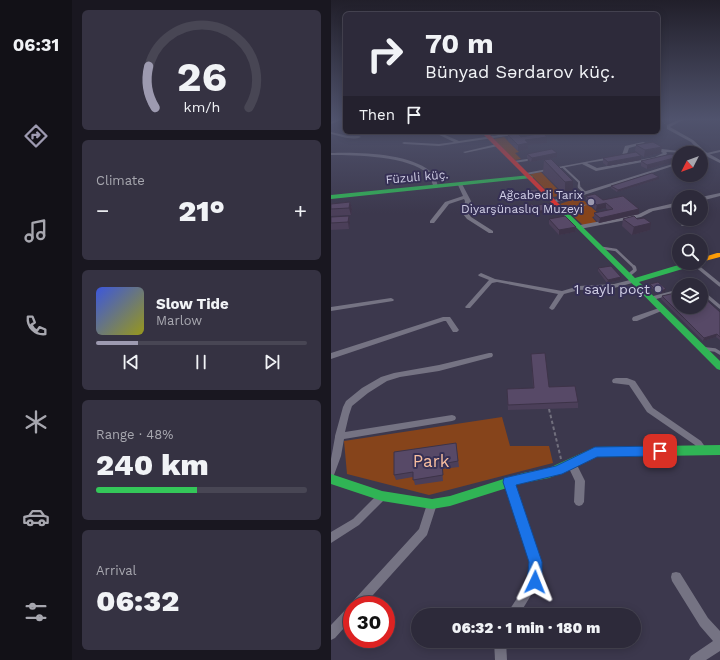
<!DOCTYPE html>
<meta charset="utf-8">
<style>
body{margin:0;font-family:"Work Sans",sans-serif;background:#353242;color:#f1f3f6;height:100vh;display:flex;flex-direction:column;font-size:15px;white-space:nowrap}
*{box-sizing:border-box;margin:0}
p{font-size:13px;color:#a7a7af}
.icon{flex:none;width:22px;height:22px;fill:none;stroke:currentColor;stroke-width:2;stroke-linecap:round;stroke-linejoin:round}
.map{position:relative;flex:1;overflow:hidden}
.sheet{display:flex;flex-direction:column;gap:10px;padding:10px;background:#191720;width:259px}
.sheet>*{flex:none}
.banner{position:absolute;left:12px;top:12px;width:317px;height:122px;border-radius:6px;box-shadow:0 2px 10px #0003,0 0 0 1px #484654;background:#2d2a3a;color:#f1f3f6;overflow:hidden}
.needle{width:26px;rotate:228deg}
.buttons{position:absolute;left:341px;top:146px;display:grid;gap:8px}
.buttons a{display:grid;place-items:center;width:36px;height:36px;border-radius:50%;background:#2d2a3a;box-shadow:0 2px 10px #0003,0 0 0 1px #484654;font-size:20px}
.speed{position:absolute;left:12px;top:596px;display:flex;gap:8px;font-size:20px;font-weight:700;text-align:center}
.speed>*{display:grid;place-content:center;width:52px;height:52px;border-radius:50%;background:#2d2a3a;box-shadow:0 2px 10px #0003,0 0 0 1px #484654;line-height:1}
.speed .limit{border:6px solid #d22;background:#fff;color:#111}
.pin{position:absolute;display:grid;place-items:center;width:34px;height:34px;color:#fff;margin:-17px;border-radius:8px;box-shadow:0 2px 6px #0006}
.me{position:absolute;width:44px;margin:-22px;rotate:2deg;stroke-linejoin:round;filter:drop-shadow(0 0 3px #0008)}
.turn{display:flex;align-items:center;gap:14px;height:84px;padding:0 16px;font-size:18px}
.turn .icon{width:52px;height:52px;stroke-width:2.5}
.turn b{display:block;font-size:28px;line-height:34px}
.then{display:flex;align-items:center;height:38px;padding:0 16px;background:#0003;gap:8px;font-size:15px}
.big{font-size:30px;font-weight:800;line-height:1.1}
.sheet .widget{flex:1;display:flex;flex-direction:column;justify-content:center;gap:6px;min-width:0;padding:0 14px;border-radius:6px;background:#353242}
.sheet .dial{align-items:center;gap:0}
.dial svg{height:104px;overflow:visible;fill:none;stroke:#484654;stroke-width:7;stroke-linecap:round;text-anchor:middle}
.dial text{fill:#f1f3f6;stroke:none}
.song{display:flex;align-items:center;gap:12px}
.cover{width:48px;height:48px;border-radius:6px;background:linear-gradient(135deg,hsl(230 70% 55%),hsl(60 70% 35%))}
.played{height:4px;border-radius:2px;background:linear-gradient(90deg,#9d9ab0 20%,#484654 20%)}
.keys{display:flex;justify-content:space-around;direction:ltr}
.heat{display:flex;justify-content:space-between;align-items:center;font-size:22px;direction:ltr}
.charge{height:6px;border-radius:3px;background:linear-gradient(90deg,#34c759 48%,#484654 0)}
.trip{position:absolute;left:80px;top:608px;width:230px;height:40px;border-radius:20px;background:#2d2a3a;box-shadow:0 2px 10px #0003,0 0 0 1px #484654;font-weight:800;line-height:40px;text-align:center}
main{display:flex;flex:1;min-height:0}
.dock{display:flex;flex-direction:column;width:72px;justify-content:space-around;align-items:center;background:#121117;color:#a7a7af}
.dock .icon{width:28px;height:28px}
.dock .active{color:#9d9ab0}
.dock b{font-size:18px;color:#f1f3f6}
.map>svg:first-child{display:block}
.green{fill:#86441b}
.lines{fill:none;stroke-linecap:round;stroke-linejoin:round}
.path-far1{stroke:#716f7d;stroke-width:1;stroke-dasharray:2 1;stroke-linecap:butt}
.path{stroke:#716f7d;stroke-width:2;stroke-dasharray:3.5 2.5;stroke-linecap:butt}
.lane-far2{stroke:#757383;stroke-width:2}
.lane-far1{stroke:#757383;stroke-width:2.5}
.lane{stroke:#757383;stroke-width:3.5}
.street{fill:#757383;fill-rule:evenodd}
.fast{fill:#30b455;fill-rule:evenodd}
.slow{fill:#ff9f0a;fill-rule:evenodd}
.jam{fill:#e5322d;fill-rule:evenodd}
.wall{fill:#4b3f59}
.shaded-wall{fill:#3d3348}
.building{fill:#574967;stroke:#3d3348}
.route{fill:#1a73e8;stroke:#114b97}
.poi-dot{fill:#9d9ab0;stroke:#363055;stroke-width:1.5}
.labels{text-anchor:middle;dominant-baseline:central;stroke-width:4;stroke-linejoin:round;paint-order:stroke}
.far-street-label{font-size:12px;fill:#d1cfe6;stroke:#363055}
.far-poi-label{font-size:12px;fill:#d1cfe6;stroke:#363055;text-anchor:end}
.poi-label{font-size:14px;fill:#d1cfe6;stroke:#363055;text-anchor:end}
.near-park-label{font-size:17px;fill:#f9bfa0;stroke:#363055}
</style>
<main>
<nav class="dock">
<b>06:31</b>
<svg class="icon active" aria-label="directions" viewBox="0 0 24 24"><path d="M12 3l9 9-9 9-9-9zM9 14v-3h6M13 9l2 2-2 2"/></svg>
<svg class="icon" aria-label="music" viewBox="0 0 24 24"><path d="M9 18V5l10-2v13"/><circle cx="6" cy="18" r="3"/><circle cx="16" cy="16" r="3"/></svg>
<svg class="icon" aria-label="phone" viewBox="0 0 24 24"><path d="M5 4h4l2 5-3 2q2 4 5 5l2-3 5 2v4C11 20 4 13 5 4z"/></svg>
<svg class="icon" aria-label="climate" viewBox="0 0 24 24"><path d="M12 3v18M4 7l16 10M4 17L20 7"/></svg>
<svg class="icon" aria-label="car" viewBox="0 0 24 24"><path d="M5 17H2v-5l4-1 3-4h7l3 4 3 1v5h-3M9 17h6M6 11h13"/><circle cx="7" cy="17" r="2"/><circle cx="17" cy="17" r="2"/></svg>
<svg class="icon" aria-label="filters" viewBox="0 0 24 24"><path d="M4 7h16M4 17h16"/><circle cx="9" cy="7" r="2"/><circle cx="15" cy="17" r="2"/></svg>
</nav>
<section class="sheet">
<div class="widget dial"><svg viewBox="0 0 100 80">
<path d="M14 69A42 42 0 1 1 86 69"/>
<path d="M14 69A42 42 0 0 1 9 37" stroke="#9d9ab0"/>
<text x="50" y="56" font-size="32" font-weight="700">26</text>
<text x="50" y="72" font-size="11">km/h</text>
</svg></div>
<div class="widget"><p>Climate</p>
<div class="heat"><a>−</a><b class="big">21°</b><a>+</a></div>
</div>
<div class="widget">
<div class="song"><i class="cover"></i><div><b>Slow Tide</b><p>Marlow</p></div></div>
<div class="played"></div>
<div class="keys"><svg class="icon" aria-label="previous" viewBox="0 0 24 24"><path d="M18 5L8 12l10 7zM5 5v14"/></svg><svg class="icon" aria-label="pause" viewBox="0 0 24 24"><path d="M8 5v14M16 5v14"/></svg><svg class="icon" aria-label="next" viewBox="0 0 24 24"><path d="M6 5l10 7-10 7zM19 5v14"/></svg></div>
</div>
<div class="widget"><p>Range · 48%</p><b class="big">240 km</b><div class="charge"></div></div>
<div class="widget"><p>Arrival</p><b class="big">06:32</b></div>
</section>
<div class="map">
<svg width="389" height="660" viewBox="0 0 389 660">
<rect width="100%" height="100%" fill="#3c384d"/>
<!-- green -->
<g class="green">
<polygon points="173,137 188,152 184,153 190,159 184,160 163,139"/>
<polygon points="210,172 232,195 222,197 199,174"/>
<polygon points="249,197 269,215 261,217 266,223 253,226 229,204"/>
<polygon points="171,417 179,446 218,446 222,463 98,495 16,474 13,441"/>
</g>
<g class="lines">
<!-- path-far1 -->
<g class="path-far1">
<polyline points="331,120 334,124"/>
<polyline points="241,208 259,204"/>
</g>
<!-- path -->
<polyline class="path" points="218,409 230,459"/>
<!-- lane-far2 -->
<g class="lane-far2">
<polyline points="376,154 389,151"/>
<polyline points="183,162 196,160"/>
<polyline points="232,167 248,182 248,186"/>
</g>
<!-- lane-far1 -->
<g class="lane-far1">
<polyline points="248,185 248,187 254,193"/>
<polyline points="272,248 285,250 304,268"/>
<polyline points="363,263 368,268"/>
</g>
<!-- lane -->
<g class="lane">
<polyline points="367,267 389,285"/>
<polyline points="298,275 304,270 303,267"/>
<polyline points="370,291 389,307"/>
<polyline points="322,298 348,291"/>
<polyline points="375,349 384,350 389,353"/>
</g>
<!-- street -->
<g class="street">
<polygon points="4,120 10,120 0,124 0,122"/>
<polygon points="347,120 352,120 339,127 362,140 375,152 389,160 389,163 371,154 360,142 336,129 336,125"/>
<path d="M0 132 17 136H28L30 137C21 141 9 136 0 134Z"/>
<polygon points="102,132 107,132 128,141 181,133 181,132 186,133 182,135 108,146 73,144 71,143 73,142 108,144 123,142"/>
<path d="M312 142 331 149 356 152 358 153 335 152 336 153 335 156 327 159 265 171 251 164 195 175 193 174 195 173 291 155 294 146ZM312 144 328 151 332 153 324 157 266 168 256 163 295 157 298 148Z"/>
<polygon points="166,144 168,145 167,146 134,153 132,152"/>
<path d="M0 153C27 152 77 153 99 171 103 175 106 181 107 187L103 188C101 183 100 178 97 174 78 156 25 155 0 155Z"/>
<polygon points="348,162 348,164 256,194 222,203 219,201 252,192"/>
<polygon points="127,184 131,184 140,201 138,214 140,217 162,231 162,233 158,233 136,219 132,214 134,201 133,199 118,204 103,223 99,223 99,221 114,202 132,196 127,185"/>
<polygon points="389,193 389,196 370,201 370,197"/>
<polygon points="348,202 348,206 322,211 310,217 249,229 246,227 249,225 308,214 318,209"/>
<polygon points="356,219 362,219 355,226 351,226 350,225"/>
<polygon points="150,273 164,279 231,291 248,286 283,284 303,279 306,281 305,282 283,288 248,290 233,294 223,309 221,310 218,308 227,294 166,282 161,283 139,308 135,308 134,307 135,306 158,280 148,276 147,275"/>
<polygon points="60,298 62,299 63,300 62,301 0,311 0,307"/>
<polygon points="331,307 334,309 333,310 306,321 302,321 301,319 302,317"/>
<polygon points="112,317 119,317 128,330 126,332 122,332 115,321 113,321 0,359 0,353"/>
<polygon points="158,353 161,353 162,355 161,357 108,371 69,377 56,381 37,393 21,406 18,415 14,432 121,415 124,416 125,418 124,420 121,421 13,439 10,456 3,475 0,476 0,459 4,437 4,436 12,407 15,401 31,388 50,377 63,373 108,365"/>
<polygon points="285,378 296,378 304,381 322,408 370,441 377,451 376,454 373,455 370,454 364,445 316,412 298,385 282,383 281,381 282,379"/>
<polygon points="241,460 244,461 254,481 253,502 251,505 248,506 245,505 243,502 244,481 236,464 238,461"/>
<polygon points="178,478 181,479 183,482 209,562 208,582 188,615 175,615 198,580 199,562 173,482 175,479"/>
<polygon points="51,492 54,493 56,496 54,499 28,525 0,543 0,532 22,519 48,493"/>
<polygon points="101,500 104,501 106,504 96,535 33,605 21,605 21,619 4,638 0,640 0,625 17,607 21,606 22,601 88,529 96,504 98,501"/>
<polygon points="345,572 349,573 377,618 389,631 389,651 375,660 358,660 360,656 382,641 369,626 341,581 340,577 341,573"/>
<polygon points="163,641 175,641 176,660 164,660"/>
</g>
<!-- fast -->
<g class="fast">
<polygon points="199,175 202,177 201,178 0,199 0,195"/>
<polygon points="227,204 229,205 304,278 354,263 366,263 365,265 308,282 389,361 389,370 386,369 225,207 224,206"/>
<polygon points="389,445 389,455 265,457 236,471 218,478 192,483 119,506 101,509 51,501 0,484 0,474 51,491 101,499 119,496 192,473 218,468 264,447"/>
</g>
<!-- slow -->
<polygon class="slow" points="386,253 389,253 389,257 370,262 370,258"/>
<!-- jam -->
<polygon class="jam" points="150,132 156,132 229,205 229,207 225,207"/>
</g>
<!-- wall -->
<g class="wall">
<polygon points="158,132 165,132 167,135 162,136"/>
<polygon points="177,135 190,137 216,143 197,145 197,149 187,151 177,141"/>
<polygon points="305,145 330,153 313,157 304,151"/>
<polygon points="196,154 226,157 200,162 196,158"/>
<polygon points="310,156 310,160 276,166 272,163 272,158"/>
<polygon points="347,157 346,161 316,169 310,166 310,161"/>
<polygon points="213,160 242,181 242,193 234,195 212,173"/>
<polygon points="328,179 286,192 280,188 280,186"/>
<polygon points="197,190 212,196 211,198 199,201 196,197 196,195 199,194 197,192"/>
<polygon points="255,196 272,200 308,214 268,223 263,218 263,213 277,210 275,208 265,210 255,200"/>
<polygon points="19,202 21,209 20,215 0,216 0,204"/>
<polygon points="194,206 222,208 222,211 201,215 194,208"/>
<polygon points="18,216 19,223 18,229 0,230 0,217"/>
<polygon points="218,219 245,227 244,232 228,235 218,224"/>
<polygon points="292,219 319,230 301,235 291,226"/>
<polygon points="267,268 290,277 289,280 276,283 267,271"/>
<polygon points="319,284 335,289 334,292 326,294 319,286"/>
<polygon points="331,296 389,312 389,340 385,337 372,341 330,299"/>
<polygon points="200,354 218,387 247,402 247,408 177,410 176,389 202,388"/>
<polygon points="125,443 128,467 111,469 112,481 84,485 82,477 65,480 63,475"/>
</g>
<!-- shaded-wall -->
<g class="shaded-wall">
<polygon points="172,132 180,132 180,133 172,134"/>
<polygon points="167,133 167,135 162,136 162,134"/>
<polygon points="216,137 216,143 197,145 197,149 187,151 187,145 194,140"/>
<polygon points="331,147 330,153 313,157 314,150"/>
<polygon points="226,153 226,157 200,162 201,158"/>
<polygon points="310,156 310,160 276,166 277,162"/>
<polygon points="347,157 346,161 316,169 316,165"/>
<polygon points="328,177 328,179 286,192 287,190"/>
<polygon points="242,181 242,193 234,195 234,182"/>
<polygon points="212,196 211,198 199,201 199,198"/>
<polygon points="19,202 21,209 20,215 18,208"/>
<polygon points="275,203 275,208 265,210 266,205"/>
<polygon points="222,208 222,211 201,215 201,213"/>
<polygon points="308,209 308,214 268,223 269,218"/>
<polygon points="18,216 19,223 18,229 17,222"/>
<polygon points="320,223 319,230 301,235 303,227"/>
<polygon points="245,227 244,232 228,235 228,230"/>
<polygon points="290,277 289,280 276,283 277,280"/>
<polygon points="335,289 334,292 326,294 327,292"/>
<polygon points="386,334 385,337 372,341 373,338"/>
</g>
<!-- building -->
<g class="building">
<polygon points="160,132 165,132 167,133 162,134"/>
<polygon points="212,133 216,137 194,140 197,143 187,145 177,135 187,134 190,137"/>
<polygon points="322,142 331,147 314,150 305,145"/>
<polygon points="221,149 226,153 201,158 196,154"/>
<polygon points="305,152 310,156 277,162 272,158"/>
<polygon points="340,154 347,157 316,165 310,161"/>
<polygon points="220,159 242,181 234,182 213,160"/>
<polygon points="321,173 328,177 287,190 280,186"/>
<polygon points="205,189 212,196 199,198 196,195 201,194 197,190"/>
<polygon points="264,194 272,200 292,196 308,209 269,218 263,213 282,209 275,203 266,205 255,196"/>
<polygon points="19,202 18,208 0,209 0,204"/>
<polygon points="217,203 222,208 201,213 194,206 201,204 203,206"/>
<polygon points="18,216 17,222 0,223 0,217"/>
<polygon points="234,216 245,227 228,230 218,219"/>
<polygon points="303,216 306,219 313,218 320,223 303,227 292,219"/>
<polygon points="280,266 290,277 277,280 267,268"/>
<polygon points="327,282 335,289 327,292 319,284"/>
<polygon points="348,292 348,307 370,307 370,295 389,312 389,337 386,334 373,338 331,296"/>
<polygon points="214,353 218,387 244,386 247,402 177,405 176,389 203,388 200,354"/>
<polygon points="125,443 127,461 111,464 112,475 82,480 82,472 63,475 63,452"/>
</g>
<!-- sky -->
<linearGradient id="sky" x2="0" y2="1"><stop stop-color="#211f2a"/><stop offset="0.56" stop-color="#50536d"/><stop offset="1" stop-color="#50536d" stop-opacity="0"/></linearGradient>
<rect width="389" height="213" fill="url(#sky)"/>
<!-- route -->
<polygon class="route" points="329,446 333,448 335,451 333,454 329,456 266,457 231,474 185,485 211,562 211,582 208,586 204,588 199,586 196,582 198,562 172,482 173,478 225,466 264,447"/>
<!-- markers -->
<g class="poi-dot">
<circle cx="260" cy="202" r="4"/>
<circle cx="327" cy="289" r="4"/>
</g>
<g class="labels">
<!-- far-street labels -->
<g class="far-street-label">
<text transform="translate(86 177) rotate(-5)">Füzuli küç.</text>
</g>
<!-- far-poi labels -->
<g class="far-poi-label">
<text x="252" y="195">Ağcabədi Tarix<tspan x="252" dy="14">Diyarşünaslıq Muzeyi</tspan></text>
</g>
<!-- poi labels -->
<g class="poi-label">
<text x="319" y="289">1 saylı poçt</text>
</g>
<!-- near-park labels -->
<g class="near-park-label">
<text x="100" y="461">Park</text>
</g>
</g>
</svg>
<div class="buttons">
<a><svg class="needle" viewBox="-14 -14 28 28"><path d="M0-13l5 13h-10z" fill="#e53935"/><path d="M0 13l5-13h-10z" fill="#a7a7af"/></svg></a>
<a><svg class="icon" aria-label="sound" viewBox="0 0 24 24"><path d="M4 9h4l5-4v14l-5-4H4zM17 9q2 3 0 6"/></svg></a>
<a><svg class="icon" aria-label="search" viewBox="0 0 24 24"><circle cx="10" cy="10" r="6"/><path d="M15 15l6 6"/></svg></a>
<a><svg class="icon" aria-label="layers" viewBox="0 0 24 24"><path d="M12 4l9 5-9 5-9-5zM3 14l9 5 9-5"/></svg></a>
</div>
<div class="speed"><div class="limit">30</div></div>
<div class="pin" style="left:329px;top:451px;background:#d93025"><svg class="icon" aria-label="arrive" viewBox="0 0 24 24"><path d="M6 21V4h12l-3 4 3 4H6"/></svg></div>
<svg class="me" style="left:204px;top:582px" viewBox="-20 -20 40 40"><path d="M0-17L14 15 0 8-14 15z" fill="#1a73e8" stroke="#fff" stroke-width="4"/></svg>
<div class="trip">06:32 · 1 min · 180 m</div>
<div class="banner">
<div class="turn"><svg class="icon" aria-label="right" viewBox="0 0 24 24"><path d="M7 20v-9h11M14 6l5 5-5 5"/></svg><div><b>70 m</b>Bünyad Sərdarov küç.</div></div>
<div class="then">Then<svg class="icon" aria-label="arrive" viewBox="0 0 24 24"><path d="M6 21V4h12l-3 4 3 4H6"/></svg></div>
</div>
</div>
</main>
